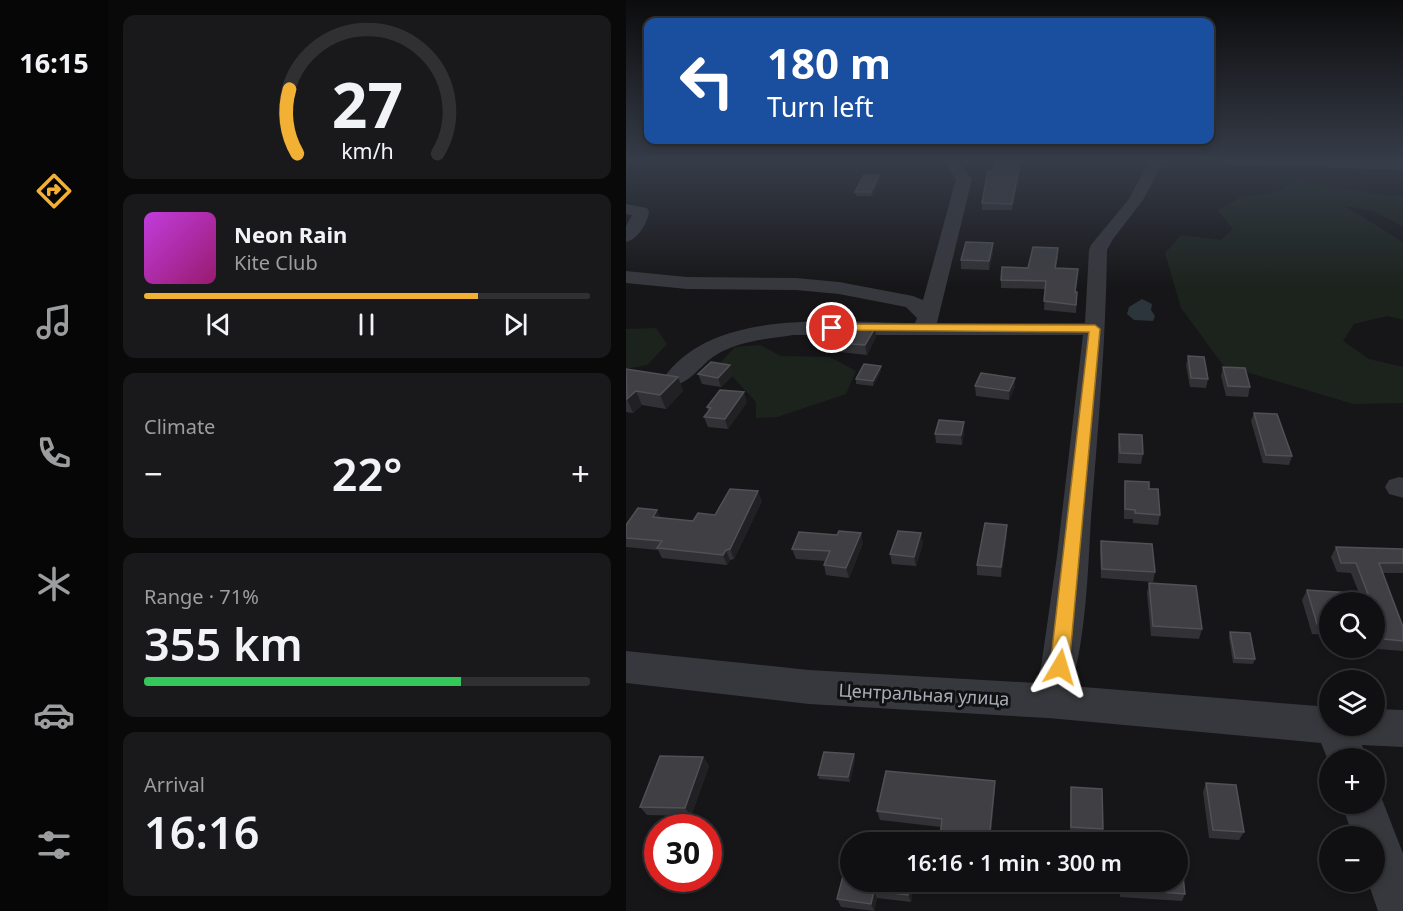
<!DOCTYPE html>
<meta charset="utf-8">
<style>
body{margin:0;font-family:"Noto Sans",sans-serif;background:#19191b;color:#f1f3f6;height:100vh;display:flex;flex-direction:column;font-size:22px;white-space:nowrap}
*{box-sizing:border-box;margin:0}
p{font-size:20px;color:#9c9d9f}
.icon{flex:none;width:33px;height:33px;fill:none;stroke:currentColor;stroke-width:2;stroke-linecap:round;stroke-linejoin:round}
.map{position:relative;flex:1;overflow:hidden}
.sheet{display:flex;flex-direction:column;gap:15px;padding:15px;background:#09090a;width:518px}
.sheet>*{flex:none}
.top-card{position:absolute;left:18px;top:18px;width:570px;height:126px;border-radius:12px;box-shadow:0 3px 9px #0003,0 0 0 2px #303032;background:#1a4fa0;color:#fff;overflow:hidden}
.buttons{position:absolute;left:693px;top:592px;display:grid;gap:12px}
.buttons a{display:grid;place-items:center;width:66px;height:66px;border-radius:50%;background:#101012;box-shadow:0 3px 9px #0003,0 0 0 2px #303032;font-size:30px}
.speed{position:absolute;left:18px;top:814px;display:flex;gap:12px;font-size:30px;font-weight:700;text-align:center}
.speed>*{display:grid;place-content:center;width:78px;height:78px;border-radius:50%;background:#101012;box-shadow:0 3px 9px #0003,0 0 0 2px #303032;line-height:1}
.speed .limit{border:9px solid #d22;background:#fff;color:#111}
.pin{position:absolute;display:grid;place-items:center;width:51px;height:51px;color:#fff;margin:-26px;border:3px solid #fff;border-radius:50%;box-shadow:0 2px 6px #0007}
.me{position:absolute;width:66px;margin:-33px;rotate:7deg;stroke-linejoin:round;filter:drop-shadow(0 0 4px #0008)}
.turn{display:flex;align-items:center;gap:21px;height:126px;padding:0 24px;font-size:27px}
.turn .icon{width:78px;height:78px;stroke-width:2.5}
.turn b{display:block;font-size:42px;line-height:51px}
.big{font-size:45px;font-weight:600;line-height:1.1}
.sheet .card{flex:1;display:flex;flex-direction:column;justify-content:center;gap:9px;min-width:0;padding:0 21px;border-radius:12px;background:#19191b}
.sheet .dial{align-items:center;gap:0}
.dial svg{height:156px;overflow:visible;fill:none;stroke:#303032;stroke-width:7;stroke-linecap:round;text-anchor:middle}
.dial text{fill:#f1f3f6;stroke:none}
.song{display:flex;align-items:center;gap:18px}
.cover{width:72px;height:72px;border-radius:9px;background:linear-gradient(135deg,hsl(290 70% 55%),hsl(320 70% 35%))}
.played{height:6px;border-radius:3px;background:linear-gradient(90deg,#f2b134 75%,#303032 75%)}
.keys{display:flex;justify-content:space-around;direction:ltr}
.heat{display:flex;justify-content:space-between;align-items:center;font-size:33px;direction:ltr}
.charge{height:9px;border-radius:4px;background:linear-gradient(90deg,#34c759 71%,#303032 0)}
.trip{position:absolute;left:214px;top:832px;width:348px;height:60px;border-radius:30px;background:#101012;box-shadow:0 3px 9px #0003,0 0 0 2px #303032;font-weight:600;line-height:60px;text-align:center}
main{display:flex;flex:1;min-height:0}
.menu{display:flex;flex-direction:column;width:108px;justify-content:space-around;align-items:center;background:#060607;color:#9c9d9f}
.menu .icon{width:42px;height:42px}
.menu .active{color:#f2b134}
.menu b{font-size:27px;color:#f1f3f6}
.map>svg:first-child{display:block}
.green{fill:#1c231d}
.water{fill:#2c353c}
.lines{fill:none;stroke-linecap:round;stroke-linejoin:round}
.minor{fill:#37383d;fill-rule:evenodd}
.wall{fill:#323236}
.shaded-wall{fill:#212124}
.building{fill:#3f3f44;stroke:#4f5156;stroke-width:1.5}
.route{fill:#f2b134;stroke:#9d7322;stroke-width:1.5}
.labels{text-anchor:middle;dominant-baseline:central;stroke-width:6;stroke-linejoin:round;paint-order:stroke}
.near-street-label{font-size:18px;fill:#a8adb8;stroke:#111113}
</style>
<main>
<nav class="menu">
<b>16:15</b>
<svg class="icon active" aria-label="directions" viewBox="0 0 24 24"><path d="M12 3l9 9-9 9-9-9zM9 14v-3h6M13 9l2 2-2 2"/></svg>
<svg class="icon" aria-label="music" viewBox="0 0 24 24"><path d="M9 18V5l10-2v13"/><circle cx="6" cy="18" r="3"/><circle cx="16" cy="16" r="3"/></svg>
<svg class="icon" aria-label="phone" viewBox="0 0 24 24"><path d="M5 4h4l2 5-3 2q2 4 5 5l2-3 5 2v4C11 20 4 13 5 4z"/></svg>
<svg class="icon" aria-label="climate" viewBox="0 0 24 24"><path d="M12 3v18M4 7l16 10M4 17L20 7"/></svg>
<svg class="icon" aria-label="car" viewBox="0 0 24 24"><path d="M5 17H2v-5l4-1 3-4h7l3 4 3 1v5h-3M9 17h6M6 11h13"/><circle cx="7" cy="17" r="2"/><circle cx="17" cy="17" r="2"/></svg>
<svg class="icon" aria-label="filters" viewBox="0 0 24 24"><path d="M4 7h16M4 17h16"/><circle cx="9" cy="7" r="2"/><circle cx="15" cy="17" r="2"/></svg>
</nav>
<section class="sheet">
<div class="card dial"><svg viewBox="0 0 100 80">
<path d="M14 69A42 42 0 1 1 86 69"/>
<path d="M14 69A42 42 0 0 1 10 36" stroke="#f2b134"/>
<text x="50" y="56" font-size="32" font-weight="700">27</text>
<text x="50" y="72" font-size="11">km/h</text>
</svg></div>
<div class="card">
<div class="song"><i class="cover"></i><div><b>Neon Rain</b><p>Kite Club</p></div></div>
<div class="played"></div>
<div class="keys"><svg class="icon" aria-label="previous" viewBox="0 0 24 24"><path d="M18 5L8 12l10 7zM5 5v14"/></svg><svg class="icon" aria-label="pause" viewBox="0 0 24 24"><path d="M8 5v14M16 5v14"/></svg><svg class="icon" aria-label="next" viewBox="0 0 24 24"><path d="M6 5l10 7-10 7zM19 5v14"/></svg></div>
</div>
<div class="card"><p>Climate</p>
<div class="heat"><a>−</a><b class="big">22°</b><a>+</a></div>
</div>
<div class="card"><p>Range · 71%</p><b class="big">355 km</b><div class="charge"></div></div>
<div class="card"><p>Arrival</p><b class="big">16:16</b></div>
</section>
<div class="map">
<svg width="778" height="911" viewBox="0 0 778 911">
<rect width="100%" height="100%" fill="#161618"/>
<!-- green -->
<g class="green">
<polygon points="668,181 767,196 777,196 777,227 748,211 719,206 777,242 778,320 761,316 728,324 717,341 743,359 777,367 777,403 727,404 597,365 555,308 539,253 555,235 595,240 607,229 592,210 615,197 651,192"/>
<polygon points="30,328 41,344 21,365 0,369 0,329"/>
<polygon points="134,345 155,356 204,357 230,371 220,394 151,417 130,418 130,402 94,363 109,347"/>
</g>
<!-- water -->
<polygon class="water" points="516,299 526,304 525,310 529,316 527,321 508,320 501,314 503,307"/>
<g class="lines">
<!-- minor -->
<g class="minor">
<path d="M316 160H331L346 179 311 323H459L463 250 465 245 502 200 524 160H538L517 200 487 239 481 250C480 340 472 429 465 518 462 569 460 638 445 686L704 707V726H748V709L778 710V747L736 745 741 759H704V765L695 743 422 718 183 704 0 683V651L183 670 410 683 415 667 431 556 457 335H167C141 339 113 341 90 355 73 365 62 389 41 384L37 379C87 306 212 323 289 323L291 318 280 307 213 294 170 290 61 289 0 283V271L61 277 170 278 213 282 287 296 297 300 330 179Z"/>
<polygon points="592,160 778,162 778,170 599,164"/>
<path d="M0 204 21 208 23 212C21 224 12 239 0 242V226L6 215 0 214Z"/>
<polygon points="773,477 778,478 778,498 763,494 759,487 763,480"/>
<polygon points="748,788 752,789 778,856 778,911 752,911 742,882 748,882 748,837 727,837 716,804 748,804"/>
</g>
</g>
<!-- wall -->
<g class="wall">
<polygon points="394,169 386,210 356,210 356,203"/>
<polygon points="254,178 246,196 230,196 229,192"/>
<polygon points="367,252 363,270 335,269 335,260"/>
<polygon points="432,256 430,268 452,269 449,292 451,292 450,313 418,310 419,289 375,288 375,280 402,268"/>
<polygon points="250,337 241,355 214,352 212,343"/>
<polygon points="562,356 582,379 580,388 564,387 560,365"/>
<polygon points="597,367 624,387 622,397 600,396 595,376"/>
<polygon points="0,369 52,377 57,391 40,409 16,405 7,413 0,412"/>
<polygon points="255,371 247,386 230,384 230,379"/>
<polygon points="72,374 107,375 95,387 76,384"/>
<polygon points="349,386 389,387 383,400 350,396"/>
<polygon points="121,402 102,429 82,427 78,417 82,412 81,407"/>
<polygon points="628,413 666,456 663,465 637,463 625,421"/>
<polygon points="338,422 338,432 336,445 310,443 309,434"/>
<polygon points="493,434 517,454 515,464 492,463 492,444"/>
<polygon points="499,481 523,489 534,515 532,525 507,523 507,519 498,519 498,490"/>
<polygon points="136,501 108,559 104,560 101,565 36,558 32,550 0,547 0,525 35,518 67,521"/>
<polygon points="381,535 375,577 351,575 351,565"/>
<polygon points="475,541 529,572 527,582 475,578 474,551"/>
<polygon points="237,543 223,578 200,575 198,565 200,561 170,559 166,549"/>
<polygon points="297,543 290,566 266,564 264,554"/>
<polygon points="710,547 777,549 777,573 757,573 777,627 777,651 752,649 748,638 748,603 704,603 704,635 686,634 676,600 681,590 733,593 725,573 711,572 705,557"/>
<polygon points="523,583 576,629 573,639 525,636 521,593"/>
<polygon points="604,632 629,659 627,664 607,663 603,637"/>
<polygon points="228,754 229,759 224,782 193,779 192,775"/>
<polygon points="77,757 83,766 65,816 21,815 14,807"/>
<polygon points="369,781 369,790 364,843 315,843 314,837 315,827 254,820 251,811"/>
<polygon points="580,783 618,832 613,840 583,838 577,792"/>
<polygon points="445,787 477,829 475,837 444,835 444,796"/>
<polygon points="288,882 285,902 251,898 248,911 215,907 211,899"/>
<polygon points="494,882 552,882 559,894 556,901 494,897"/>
</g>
<!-- shaded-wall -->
<g class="shaded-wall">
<polygon points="394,163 394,169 386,210 386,204"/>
<polygon points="253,175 254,178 246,196 245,192"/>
<polygon points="367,243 367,252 363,270 363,261"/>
<polygon points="249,328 250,337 241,355 239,345"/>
<polygon points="104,365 107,375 95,387 92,378"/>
<polygon points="255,366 255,371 247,386 247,381"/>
<polygon points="52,377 57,391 40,409 34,395"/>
<polygon points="389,378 389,387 383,400 383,391"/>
<polygon points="10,391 16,405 7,413 1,399"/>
<polygon points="118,392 121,402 102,429 99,419"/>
<polygon points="338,422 338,432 336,445 335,435"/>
<polygon points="132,491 136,501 108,559 104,549"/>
<polygon points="31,510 36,520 27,517"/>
<polygon points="381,525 381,535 375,577 375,567"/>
<polygon points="235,533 237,543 223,578 220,568"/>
<polygon points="295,533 297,543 290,566 288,557"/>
<polygon points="100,550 104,560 101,565 97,555"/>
<polygon points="228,754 229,759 224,782 222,777"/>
<polygon points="77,757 83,766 65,816 59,808"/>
<polygon points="369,781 369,790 364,843 363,843"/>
<polygon points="285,882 288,882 285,902 282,895"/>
<polygon points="248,891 251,898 248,911 245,904"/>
</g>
<!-- building -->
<g class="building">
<polygon points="370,163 394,163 386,204 356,203 362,170 368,171"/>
<polygon points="238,175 253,175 245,192 229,192"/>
<polygon points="340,242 367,243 363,261 335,260"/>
<polygon points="407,247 432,248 429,268 452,269 449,292 451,292 450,305 418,301 420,281 375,280 376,267 402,268"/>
<polygon points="221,328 249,328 239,345 212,343"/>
<polygon points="562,356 578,357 582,379 565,378"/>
<polygon points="85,362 104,365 92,378 72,374"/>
<polygon points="238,364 255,366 247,381 230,379"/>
<polygon points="597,367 619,368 624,387 602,386"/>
<polygon points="0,369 52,377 34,395 10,391 1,399"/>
<polygon points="355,373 389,378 383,391 349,386"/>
<polygon points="94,390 118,392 99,419 78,417 85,408 81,407"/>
<polygon points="628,413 651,414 666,456 640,455"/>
<polygon points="313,420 338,422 335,435 309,434"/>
<polygon points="493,434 516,435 517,454 494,453"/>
<polygon points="499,481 523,482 523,489 532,489 534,515 509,513 509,510 499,509"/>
<polygon points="104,489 132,491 104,549 100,550 97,555 31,548 36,541 0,538 0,525 12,508 31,510 27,517 67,521 72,513 89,515"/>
<polygon points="359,523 381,525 375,567 351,565"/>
<polygon points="213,531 235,533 220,568 198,565 204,551 166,549 173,532 211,535"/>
<polygon points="272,531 295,533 288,557 264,554"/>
<polygon points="475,541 526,544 529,572 476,569"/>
<polygon points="710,547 777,549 777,563 753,563 777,627 777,641 758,639 754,628 748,628 748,603 704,603 704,625 691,624 681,590 742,594 730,563 715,563"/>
<polygon points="523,583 570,586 576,629 527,626"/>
<polygon points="604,632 624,633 629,659 609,658"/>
<polygon points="198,752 228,754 222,777 192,775"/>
<polygon points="34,756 77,757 59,808 14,807"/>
<polygon points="260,771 369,781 363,841 314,837 316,819 251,811"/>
<polygon points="580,783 610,785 618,832 587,830"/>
<polygon points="445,787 476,789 477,829 445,827"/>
<polygon points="223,853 225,854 225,882 285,882 282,895 248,891 245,904 211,899"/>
<polygon points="552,859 555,859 559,894 497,889 496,882 552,882"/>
</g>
<!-- sky -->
<linearGradient id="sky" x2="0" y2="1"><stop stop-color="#0c0c0d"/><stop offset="0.56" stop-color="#363c48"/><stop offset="1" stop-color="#363c48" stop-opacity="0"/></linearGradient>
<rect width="778" height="288" fill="url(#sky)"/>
<!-- route -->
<polygon class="route" points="206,324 469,325 474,329 443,667 440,672 434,675 427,672 424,667 463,332 203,330 201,328"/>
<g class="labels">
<!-- near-street labels -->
<g class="near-street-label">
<text transform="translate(298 694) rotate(3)">Центральная улица</text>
</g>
</g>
</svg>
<div class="buttons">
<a><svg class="icon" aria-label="search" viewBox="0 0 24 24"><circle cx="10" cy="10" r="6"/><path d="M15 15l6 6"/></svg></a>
<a><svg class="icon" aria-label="layers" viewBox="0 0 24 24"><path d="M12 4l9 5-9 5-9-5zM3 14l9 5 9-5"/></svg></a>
<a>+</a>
<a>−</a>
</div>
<div class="speed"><div class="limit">30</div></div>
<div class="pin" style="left:206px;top:328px;background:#d93025"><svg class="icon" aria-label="arrive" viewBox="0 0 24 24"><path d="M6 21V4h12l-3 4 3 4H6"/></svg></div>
<svg class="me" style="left:434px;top:667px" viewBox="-20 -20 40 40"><path d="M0-17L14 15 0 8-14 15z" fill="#f2b134" stroke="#fff" stroke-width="4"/></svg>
<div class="trip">16:16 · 1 min · 300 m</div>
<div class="top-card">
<div class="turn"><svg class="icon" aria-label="left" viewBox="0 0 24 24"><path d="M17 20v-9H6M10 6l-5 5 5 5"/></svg><div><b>180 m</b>Turn left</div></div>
</div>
</div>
</main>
